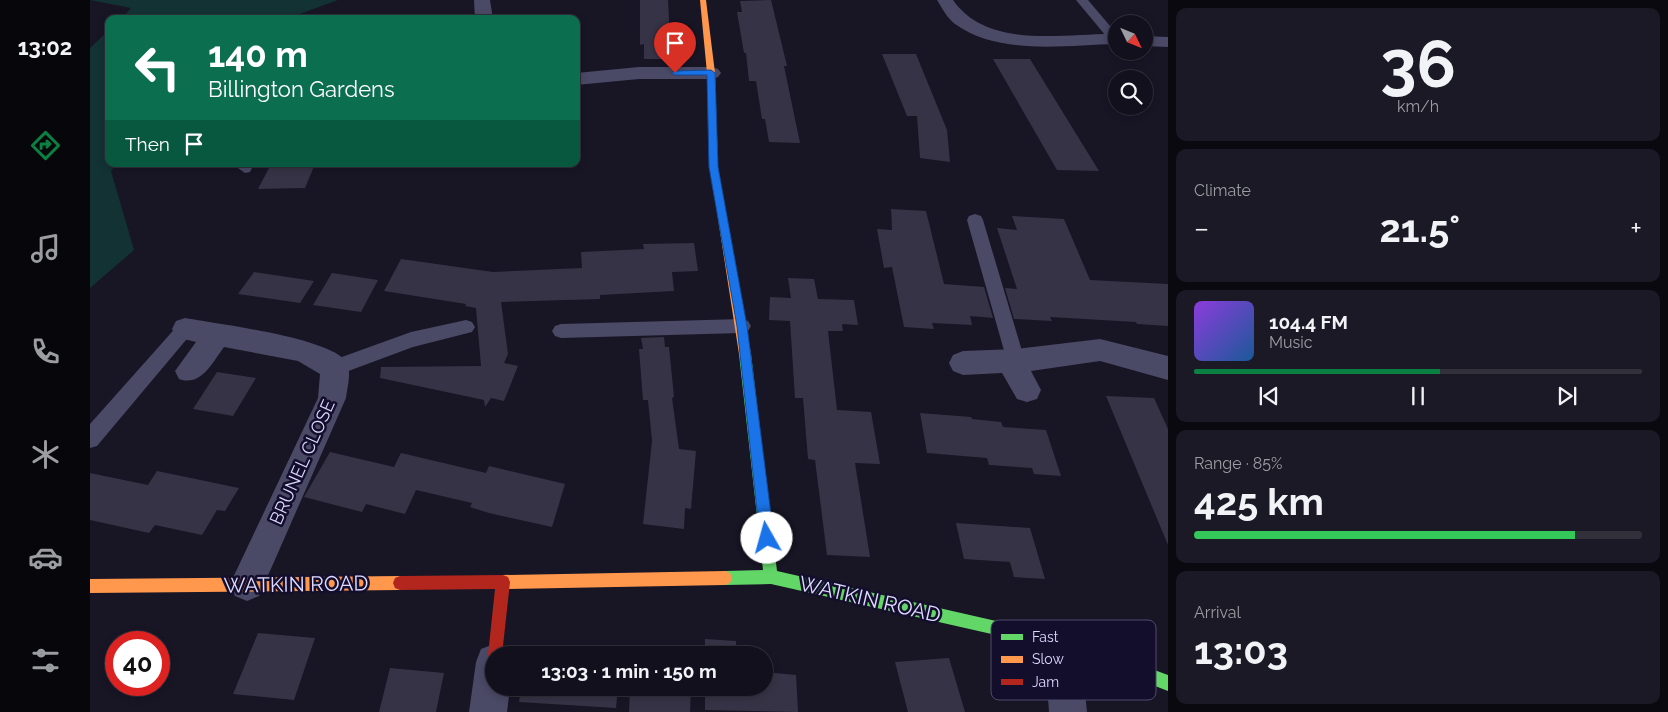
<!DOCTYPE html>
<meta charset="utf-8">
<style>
body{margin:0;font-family:Raleway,sans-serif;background:#1b1925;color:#f1f3f6;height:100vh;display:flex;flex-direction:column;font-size:19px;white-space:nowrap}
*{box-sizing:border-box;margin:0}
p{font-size:16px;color:#9c9da3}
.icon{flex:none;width:28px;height:28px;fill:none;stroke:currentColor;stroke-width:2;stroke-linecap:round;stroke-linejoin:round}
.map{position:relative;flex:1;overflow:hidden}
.details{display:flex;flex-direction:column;gap:8px;padding:8px;background:#0a090f;width:500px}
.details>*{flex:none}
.hud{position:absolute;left:15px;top:15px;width:475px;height:152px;border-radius:10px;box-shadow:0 2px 8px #0003,0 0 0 1px #31303b;background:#0b6e4f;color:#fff;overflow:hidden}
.needle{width:32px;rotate:133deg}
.fabs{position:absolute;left:1018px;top:15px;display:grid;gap:10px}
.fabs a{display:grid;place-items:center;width:45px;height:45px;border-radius:50%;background:#12101c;box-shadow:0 2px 8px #0003,0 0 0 1px #31303b;font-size:25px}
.speed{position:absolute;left:15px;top:631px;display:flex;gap:10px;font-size:25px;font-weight:700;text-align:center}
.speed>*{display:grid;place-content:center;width:65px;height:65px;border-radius:50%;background:#12101c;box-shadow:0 2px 8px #0003,0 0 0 1px #31303b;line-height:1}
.speed .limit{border:8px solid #d22;background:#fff;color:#111}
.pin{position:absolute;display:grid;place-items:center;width:42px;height:42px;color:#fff;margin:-51px -21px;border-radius:50% 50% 50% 0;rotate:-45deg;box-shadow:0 0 5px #0007}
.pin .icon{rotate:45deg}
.me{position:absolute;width:55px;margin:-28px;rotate:353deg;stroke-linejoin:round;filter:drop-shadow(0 0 4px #0008)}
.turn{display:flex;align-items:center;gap:18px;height:105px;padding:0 20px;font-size:22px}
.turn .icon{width:65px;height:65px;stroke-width:2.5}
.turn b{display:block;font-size:35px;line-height:42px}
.then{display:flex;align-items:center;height:48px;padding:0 20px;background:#0003;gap:10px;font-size:19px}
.big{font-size:38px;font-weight:700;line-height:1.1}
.details .widget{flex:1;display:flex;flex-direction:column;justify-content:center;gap:8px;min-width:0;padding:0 18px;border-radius:10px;background:#1b1925}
.details .dial{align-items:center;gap:0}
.dial b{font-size:65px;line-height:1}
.song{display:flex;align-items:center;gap:15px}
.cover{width:60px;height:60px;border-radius:8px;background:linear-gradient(135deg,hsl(270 70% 55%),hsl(210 70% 35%))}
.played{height:5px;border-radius:2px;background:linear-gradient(90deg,#0b8043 55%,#31303b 55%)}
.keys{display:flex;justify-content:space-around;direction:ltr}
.heat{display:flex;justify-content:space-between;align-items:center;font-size:28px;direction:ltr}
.charge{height:8px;border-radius:4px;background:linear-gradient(90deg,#34c759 85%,#31303b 0)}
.trip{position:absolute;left:395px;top:646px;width:288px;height:50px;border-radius:25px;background:#12101c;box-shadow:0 2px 8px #0003,0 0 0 1px #31303b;font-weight:700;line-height:50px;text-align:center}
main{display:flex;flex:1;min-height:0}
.menu{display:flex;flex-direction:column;width:90px;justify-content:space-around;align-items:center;background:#07060b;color:#9c9da3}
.menu .icon{width:35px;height:35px}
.menu .current{color:#0b8043}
.menu b{font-size:22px;color:#f1f3f6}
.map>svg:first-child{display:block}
.green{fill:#123233}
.building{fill:#363346}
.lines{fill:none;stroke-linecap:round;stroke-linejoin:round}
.lane{fill:#4a4966;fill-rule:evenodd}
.street{fill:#4a4966;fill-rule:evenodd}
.fast{fill:#63d668;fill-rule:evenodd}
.slow{fill:#ff974d;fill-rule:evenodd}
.jam{fill:#b3261e;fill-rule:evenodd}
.route{fill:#1a73e8;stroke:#114b97}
.labels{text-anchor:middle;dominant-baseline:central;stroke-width:5;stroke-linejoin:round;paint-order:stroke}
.street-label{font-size:18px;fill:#ddd9ff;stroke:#130e2c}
.near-street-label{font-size:21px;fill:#ddd9ff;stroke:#130e2c}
.key{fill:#130e2c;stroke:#504b6b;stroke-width:1}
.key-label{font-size:14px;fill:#ddd9ff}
</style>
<main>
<nav class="menu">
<b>13:02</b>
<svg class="icon current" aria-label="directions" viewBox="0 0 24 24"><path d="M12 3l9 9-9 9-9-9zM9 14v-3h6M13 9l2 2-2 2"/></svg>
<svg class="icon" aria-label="music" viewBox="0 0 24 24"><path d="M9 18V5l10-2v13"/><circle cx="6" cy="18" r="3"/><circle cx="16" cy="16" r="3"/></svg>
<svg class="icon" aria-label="phone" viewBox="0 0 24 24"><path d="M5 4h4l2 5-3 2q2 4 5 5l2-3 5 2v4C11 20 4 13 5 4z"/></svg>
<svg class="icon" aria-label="climate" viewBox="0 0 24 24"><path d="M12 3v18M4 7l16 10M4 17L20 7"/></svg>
<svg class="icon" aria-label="car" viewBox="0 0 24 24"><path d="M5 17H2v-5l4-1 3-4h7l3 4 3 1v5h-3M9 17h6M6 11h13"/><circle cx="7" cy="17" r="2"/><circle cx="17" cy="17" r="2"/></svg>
<svg class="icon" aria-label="filters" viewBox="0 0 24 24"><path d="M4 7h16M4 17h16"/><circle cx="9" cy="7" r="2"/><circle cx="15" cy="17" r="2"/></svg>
</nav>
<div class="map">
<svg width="1078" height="712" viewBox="0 0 1078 712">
<rect width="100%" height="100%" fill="#181525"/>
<!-- green -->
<g class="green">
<polygon points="0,0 248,0 196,19 31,19 41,8"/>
<polygon points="19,30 19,164 26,164 21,171 44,250 0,288 0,48"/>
</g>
<!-- building -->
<g class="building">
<polygon points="550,0 578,0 581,59 554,59 554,44 550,45"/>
<polygon points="681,0 697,66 694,66 710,143 679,142 675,119 672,119 666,81 659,81 656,53 654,53 647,12 652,12 650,1"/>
<polygon points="792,54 826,54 857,130 860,162 830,158 827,116 817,116"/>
<polygon points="903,59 940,59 1009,171 967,170"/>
<polygon points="181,164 225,164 215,188 168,189"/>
<polygon points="801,209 836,211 854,284 894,287 903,318 880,316 882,325 842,323 844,329 814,327 802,267 794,268 787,229 802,230"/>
<polygon points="922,216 974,219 1000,280 1078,284 1078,326 1047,324 1046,322 960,317 962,321 924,319 915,288 927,289 907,228 927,230"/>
<polygon points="604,243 608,271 582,272 584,291 510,295 510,299 411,302 418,354 414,363 428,366 414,401 401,398 395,407 394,400 290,378 291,367 391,366 386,308 375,306 376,304 294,291 311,259 403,272 492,268 491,252 554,249 553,244"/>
<polygon points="164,272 224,281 210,303 148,294"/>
<polygon points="242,273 288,280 271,312 223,305"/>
<polygon points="698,278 724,279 728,299 764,300 768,325 752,324 753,331 738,331 747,410 781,412 790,464 765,463 780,557 737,555 725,460 718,459 713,398 705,398 700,321 679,320 680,297 701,298"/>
<polygon points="574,337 575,347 579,347 584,397 582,398 589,449 606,451 601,509 595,508 594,529 553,524 562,441 558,400 553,400 549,349 553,349 551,338"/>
<polygon points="127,372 166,378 143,416 103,409"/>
<polygon points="1016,396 1064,398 1078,429 1078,545"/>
<polygon points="830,413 881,417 882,419 911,422 913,427 956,430 971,476 944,474 942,468 899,465 897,458 837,453"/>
<polygon points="240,452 304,467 311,453 396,473 399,466 475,484 462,527 399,513 380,507 382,503 326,490 315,514 276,504 272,512 214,497"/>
<polygon points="67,471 149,488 135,511 127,510 112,535 65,525 59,533 0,520 0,473 58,485"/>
<polygon points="866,523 940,528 955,579 924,577 920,562 874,559"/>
<polygon points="168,633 225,638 204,700 143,694"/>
<polygon points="615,639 646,641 646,655 615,655"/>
<polygon points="460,645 530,650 530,655 435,655 436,651 459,653"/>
<polygon points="859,658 875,712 818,712 805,662"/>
<polygon points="300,668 354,673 346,712 289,712"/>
<polygon points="674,672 706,675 708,712 615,710 615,688 674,688"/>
<polygon points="431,688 528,688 526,708 429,702"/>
<polygon points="540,688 601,688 600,712 539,712"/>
</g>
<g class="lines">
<!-- lane -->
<g class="lane">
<polygon points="986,0 998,0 1026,33 1026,42 1021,42"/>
<polygon points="150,164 164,164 160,172 155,173 148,168"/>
<polygon points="885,214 891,216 893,220 935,361 933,367 926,369 919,367 917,361 877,220 879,216"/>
<polygon points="652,319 658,321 661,326 658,331 652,333 471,338 465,336 462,331 465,326 471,324"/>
<polygon points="376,320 382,322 385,327 382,332 323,347 245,376 238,374 236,368 238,362 321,332"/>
<polygon points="95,322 101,324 104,329 101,334 7,446 0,448 0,424 89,324"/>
</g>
<!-- street -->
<g class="street">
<polygon points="384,0 400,0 403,19 385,19"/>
<path d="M847 0H863C898 50 974 33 1026 34V44C976 45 909 56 865 24 857 18 852 8 847 0Z"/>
<polygon points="1054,36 1078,37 1078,47 1054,46"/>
<polygon points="549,67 621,67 628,69 631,73 628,77 621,79 549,79 486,85 486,73"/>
<path d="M95 318C129 324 234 337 255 360 263 369 257 388 256 398L169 596 157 601 145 596 140 584 228 398 230 374 208 361 134 347C122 363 111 387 89 379L85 371 106 342 86 337 82 329 86 321Z"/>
<polygon points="1010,339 1078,356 1078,380 1010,361 941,371 951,390 947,399 937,402 927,399 912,373 873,375 863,371 859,363 863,355 873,351 926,349"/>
<polygon points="972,625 985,630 990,643 997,712 959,712 954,643 959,630"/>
<polygon points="404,644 417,649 419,655 404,655 404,688 420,688 417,712 379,712 386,662 391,649"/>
</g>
<!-- fast -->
<polygon class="fast" points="655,349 659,351 661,354 687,571 972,636 1078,675 1078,691 972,650 681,584 635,585 630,583 628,578 630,573 635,571 673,570 649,354 651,351"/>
<!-- slow -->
<g class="slow">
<polygon points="610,0 616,0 625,73 628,167 661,354 659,357 651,357 649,354 620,167 617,73"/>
<polygon points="635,571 640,573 642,578 640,583 635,585 413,589 408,587 406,582 408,577 413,575"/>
<polygon points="310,576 315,578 317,583 315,588 310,590 0,593 0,579"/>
</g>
<!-- jam -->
<polygon class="jam" points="413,575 418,577 420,582 412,655 404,655 404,662 400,660 398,655 405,589 310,590 305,588 303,583 305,578 310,576"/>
</g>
<!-- route -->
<polygon class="route" points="621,70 625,73 628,167 657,326 684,538 682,543 677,545 672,543 670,538 647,326 619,167 617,75 585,75 581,73 585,71"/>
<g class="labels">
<!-- street labels -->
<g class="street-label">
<text transform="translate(212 462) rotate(-66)">BRUNEL CLOSE</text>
</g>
<!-- near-street labels -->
<g class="near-street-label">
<text transform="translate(206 584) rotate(-1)">WATKIN ROAD</text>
<text transform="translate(780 599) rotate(13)">WATKIN ROAD</text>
</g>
</g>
<!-- legend -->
<rect x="901" y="620" width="165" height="80" rx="8" class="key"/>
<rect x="911" y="634" width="22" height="6" fill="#63d668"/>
<rect x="911" y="656" width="22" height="7" fill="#ff974d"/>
<rect x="911" y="679" width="22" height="6" fill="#b3261e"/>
<g class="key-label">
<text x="942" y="642">Fast</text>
<text x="942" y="664">Slow</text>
<text x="942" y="687">Jam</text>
</g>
</svg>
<div class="fabs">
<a><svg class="needle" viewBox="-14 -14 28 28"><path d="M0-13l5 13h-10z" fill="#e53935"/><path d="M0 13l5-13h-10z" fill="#9c9da3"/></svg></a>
<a><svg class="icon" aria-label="search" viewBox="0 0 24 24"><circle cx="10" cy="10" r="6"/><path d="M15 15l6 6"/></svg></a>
</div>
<div class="speed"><div class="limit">40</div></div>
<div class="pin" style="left:585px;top:73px;background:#d93025"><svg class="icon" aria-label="arrive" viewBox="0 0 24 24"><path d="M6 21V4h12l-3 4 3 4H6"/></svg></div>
<svg class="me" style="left:677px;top:538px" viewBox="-20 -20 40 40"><circle r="19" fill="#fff"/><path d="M0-13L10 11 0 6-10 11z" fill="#1a73e8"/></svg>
<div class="trip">13:03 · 1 min · 150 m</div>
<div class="hud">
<div class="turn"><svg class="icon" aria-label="left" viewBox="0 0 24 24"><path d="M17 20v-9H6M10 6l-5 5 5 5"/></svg><div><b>140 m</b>Billington Gardens</div></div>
<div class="then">Then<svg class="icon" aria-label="arrive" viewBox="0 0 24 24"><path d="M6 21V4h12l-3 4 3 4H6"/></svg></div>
</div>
</div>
<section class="details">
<div class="widget dial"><b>36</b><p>km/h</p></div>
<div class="widget"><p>Climate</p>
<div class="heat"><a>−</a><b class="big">21.5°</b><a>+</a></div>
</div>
<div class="widget">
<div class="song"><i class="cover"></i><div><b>104.4 FM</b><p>Music</p></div></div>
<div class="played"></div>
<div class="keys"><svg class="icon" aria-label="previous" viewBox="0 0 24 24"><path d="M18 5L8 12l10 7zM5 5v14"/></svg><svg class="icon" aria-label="pause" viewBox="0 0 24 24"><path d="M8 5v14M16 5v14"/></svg><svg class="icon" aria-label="next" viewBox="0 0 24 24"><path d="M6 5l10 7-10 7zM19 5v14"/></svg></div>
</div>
<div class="widget"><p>Range · 85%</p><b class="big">425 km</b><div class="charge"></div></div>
<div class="widget"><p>Arrival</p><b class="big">13:03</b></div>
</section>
</main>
